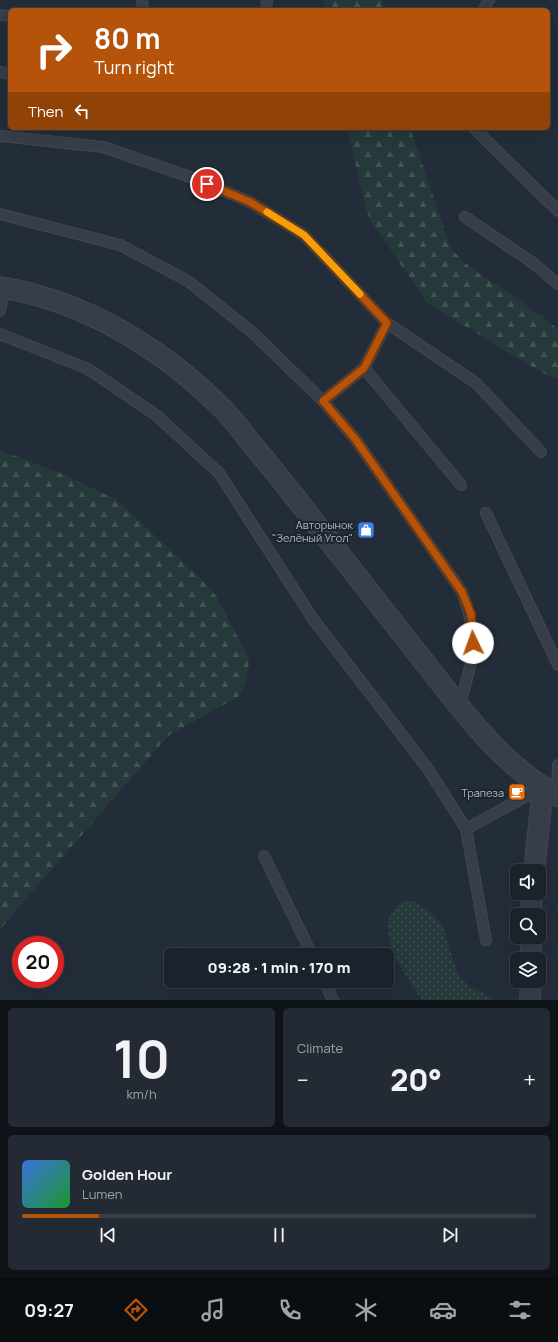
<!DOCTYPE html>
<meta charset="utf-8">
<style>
body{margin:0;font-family:Manrope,sans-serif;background:#232a33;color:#f1f3f6;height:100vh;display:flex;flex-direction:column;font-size:15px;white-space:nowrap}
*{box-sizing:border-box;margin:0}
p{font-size:13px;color:#9fa4a9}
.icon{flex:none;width:22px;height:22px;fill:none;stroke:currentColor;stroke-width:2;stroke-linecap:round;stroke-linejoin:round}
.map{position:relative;height:1000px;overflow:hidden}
.panel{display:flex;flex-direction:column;gap:8px;padding:8px;background:#0e1318;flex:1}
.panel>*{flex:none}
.guide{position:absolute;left:8px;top:8px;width:542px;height:122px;border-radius:6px;box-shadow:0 4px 16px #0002,0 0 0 1px #383f47;background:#b45309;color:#fff;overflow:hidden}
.controls{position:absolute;left:510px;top:864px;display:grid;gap:8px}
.controls a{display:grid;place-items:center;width:36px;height:36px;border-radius:6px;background:#1a222b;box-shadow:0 4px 16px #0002,0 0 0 1px #383f47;font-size:20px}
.speed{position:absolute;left:12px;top:936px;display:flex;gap:8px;font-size:20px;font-weight:700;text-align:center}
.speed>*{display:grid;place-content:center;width:52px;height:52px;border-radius:50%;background:#1a222b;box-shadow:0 4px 16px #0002,0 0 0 1px #383f47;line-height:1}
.speed .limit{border:6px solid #d22;background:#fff;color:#111}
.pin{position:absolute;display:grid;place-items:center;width:34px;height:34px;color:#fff;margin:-17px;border:2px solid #fff;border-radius:50%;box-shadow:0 1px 4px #0007}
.me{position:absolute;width:44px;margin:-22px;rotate:357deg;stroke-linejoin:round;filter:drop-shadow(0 0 3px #0008)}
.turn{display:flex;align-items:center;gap:14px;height:84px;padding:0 20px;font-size:18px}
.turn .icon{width:52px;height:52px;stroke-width:2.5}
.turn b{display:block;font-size:28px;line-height:34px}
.then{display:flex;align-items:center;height:38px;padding:0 20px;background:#0003;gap:8px;font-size:15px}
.big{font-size:30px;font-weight:800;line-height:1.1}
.panel .widget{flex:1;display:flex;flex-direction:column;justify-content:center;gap:6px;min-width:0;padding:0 14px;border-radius:6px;background:#232a33}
.panel .dial{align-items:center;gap:0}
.dial b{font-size:52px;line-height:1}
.song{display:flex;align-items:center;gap:12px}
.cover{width:48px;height:48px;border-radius:6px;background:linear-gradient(135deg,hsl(220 70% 55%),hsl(130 70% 35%))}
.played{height:4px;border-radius:2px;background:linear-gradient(90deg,#b45309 15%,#383f47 15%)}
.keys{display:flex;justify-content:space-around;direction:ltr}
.heat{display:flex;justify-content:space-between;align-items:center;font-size:22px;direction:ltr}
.panel .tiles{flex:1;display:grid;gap:8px;grid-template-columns:1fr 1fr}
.widget:last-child{grid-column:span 2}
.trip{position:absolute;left:164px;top:948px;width:230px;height:40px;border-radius:6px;background:#1a222b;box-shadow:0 4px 16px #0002,0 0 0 1px #383f47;font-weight:800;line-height:40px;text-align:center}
.dock{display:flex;height:64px;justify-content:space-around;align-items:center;background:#0a0e11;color:#9fa4a9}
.dock .icon{width:28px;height:28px}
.dock .active{color:#b45309}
.dock b{font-size:18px;color:#f1f3f6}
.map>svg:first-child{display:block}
.grass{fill:url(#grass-dots)}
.forest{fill:url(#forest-firs)}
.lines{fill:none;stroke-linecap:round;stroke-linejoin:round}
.lane-casing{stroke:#404852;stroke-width:12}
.street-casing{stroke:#404852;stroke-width:22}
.lane{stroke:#363f49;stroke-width:10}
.street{stroke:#363f49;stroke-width:20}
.route-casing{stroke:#753606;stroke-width:10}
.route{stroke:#b45309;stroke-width:7}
.slow{stroke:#f59e0b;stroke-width:7}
.labels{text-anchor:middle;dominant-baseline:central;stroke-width:4;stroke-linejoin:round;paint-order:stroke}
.poi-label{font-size:11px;fill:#b1bac5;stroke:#1c242e;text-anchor:end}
</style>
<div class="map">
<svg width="558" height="1000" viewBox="0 0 558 1000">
<defs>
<pattern id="grass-dots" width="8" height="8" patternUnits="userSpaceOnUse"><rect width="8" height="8" fill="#25383a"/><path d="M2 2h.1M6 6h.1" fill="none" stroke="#425355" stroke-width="1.8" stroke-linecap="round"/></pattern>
<pattern id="forest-firs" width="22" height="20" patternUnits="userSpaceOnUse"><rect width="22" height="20" fill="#25383a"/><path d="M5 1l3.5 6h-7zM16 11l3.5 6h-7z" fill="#425355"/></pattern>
</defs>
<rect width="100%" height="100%" fill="#232d39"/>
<!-- grass -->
<path class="grass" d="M413 901 433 914 444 929 457 973 467 984 494 1000H423C409 984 381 940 389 918 391 913 397 907 400 902Z"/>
<!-- forest -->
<g class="forest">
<polygon points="323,0 382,0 382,10 325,10"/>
<path d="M347 128H410L450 246C465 267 482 275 503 289 522 302 540 314 558 329V379L542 373 427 303 371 221 365 206Z"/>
<polygon points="0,450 58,472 116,499 201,579 217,597 249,659 247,680 238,697 168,736 0,929"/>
</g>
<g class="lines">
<defs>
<g id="lane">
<polyline points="142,0 143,10"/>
<polyline points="266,10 267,0"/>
<polyline points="483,10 489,0"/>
<polyline points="0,15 10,16"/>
<polyline points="0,72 10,74"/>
<polyline points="474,128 558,211"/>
<polyline points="0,136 103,147 193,178 250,202 304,235 387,323 364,368 323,401"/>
<path d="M0 214 120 245 188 281 252 332 323 401 356 440 462 592C480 640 473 660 459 706"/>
<polyline points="465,217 533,263 558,284"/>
<polyline points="0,311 5,288"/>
<polyline points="387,323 476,383 541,452"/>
<polyline points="0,334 88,369 156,415 219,473 313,619 428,769 466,829 486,940"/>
<polyline points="364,368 461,485"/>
<polyline points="486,513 558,665"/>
<polyline points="557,795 558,765"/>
<polyline points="466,829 543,787"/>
<polyline points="264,856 312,955"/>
<polyline points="324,981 333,1000"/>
</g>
<g id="street">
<path d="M0 287C86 301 163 349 224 410 234 420 242 432 251 443 272 468 292 493 312 519 349 566 385 612 422 659 461 709 501 765 558 796"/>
<polyline points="534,871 543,787"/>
<polyline points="531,915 532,893"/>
<polyline points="531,937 531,959"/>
<polyline points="530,1000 531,981"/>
</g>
</defs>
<!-- lane casing -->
<use href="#lane" class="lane-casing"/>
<!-- street casing -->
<use href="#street" class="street-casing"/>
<!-- lane -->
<use href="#lane" class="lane"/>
<!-- street -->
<use href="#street" class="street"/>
</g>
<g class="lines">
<defs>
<polyline id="route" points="207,184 250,202 304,235 387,323 364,368 323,401 356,440 462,592 471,614 473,643"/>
</defs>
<!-- route casing -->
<use href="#route" class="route-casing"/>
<!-- route -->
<use href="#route" class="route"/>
<!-- slow -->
<polyline class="slow" points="267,212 304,235 360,294"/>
</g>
<!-- icons -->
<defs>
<symbol id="shop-square" viewBox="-11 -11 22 22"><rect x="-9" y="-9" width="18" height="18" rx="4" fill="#3f7fe0" stroke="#1c242e"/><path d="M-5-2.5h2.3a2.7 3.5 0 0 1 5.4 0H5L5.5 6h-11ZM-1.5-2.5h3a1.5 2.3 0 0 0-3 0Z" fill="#fff"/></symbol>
<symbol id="cafe-square" viewBox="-11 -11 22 22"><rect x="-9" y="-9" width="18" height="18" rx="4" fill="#e8710a" stroke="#1c242e"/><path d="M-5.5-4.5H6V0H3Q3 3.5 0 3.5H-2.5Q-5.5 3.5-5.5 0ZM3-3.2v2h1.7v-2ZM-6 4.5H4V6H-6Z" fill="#fff"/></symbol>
</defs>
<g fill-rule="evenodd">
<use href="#shop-square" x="356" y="520" width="20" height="20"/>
<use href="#cafe-square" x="507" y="782" width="20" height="20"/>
</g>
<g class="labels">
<!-- poi labels -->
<g class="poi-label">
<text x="353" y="524">Авторынок<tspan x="353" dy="13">"Зелёный Угол"</tspan></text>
<text x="504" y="792">Трапеза</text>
</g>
</g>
</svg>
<div class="controls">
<a><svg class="icon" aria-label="sound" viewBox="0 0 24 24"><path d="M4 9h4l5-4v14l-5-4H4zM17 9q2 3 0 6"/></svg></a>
<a><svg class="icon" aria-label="search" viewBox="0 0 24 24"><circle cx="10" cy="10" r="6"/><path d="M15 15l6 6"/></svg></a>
<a><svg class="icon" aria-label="layers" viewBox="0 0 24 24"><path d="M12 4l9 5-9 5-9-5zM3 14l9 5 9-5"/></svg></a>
</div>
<div class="speed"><div class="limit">20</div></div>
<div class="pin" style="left:207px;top:184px;background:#d93025"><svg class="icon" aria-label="arrive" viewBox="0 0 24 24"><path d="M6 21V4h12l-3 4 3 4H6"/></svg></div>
<svg class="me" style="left:473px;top:643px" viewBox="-20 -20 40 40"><circle r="19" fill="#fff"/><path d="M0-13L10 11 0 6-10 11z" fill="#b45309"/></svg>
<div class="trip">09:28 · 1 min · 170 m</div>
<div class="guide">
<div class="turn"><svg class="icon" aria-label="right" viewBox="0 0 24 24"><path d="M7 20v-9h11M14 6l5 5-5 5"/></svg><div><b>80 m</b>Turn right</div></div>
<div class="then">Then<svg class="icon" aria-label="left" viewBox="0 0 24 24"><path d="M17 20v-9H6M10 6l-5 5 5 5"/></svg></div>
</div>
</div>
<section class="panel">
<div class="tiles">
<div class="widget dial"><b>10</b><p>km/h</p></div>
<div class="widget"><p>Climate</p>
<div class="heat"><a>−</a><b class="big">20°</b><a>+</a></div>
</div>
<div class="widget">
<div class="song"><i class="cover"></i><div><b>Golden Hour</b><p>Lumen</p></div></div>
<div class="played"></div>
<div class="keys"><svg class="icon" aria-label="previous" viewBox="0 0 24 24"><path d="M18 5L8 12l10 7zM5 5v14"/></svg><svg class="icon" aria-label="pause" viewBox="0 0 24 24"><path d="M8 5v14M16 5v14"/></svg><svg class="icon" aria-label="next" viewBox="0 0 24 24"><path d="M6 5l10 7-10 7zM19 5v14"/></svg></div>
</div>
</div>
</section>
<nav class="dock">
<b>09:27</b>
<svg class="icon active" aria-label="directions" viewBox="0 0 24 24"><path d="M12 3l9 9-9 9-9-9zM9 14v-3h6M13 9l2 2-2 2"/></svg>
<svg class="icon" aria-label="music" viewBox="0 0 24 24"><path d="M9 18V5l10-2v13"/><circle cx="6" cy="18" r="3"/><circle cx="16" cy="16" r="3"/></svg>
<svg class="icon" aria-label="phone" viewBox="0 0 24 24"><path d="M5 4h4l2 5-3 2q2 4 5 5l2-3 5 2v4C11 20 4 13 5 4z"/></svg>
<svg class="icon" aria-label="climate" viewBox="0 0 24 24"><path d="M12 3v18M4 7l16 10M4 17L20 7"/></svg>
<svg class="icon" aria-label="car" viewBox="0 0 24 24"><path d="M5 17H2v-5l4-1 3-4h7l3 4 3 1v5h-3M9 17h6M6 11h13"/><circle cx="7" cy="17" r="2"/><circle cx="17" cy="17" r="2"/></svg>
<svg class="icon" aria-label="filters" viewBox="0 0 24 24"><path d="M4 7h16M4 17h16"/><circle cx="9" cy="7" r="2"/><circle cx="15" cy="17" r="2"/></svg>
</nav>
